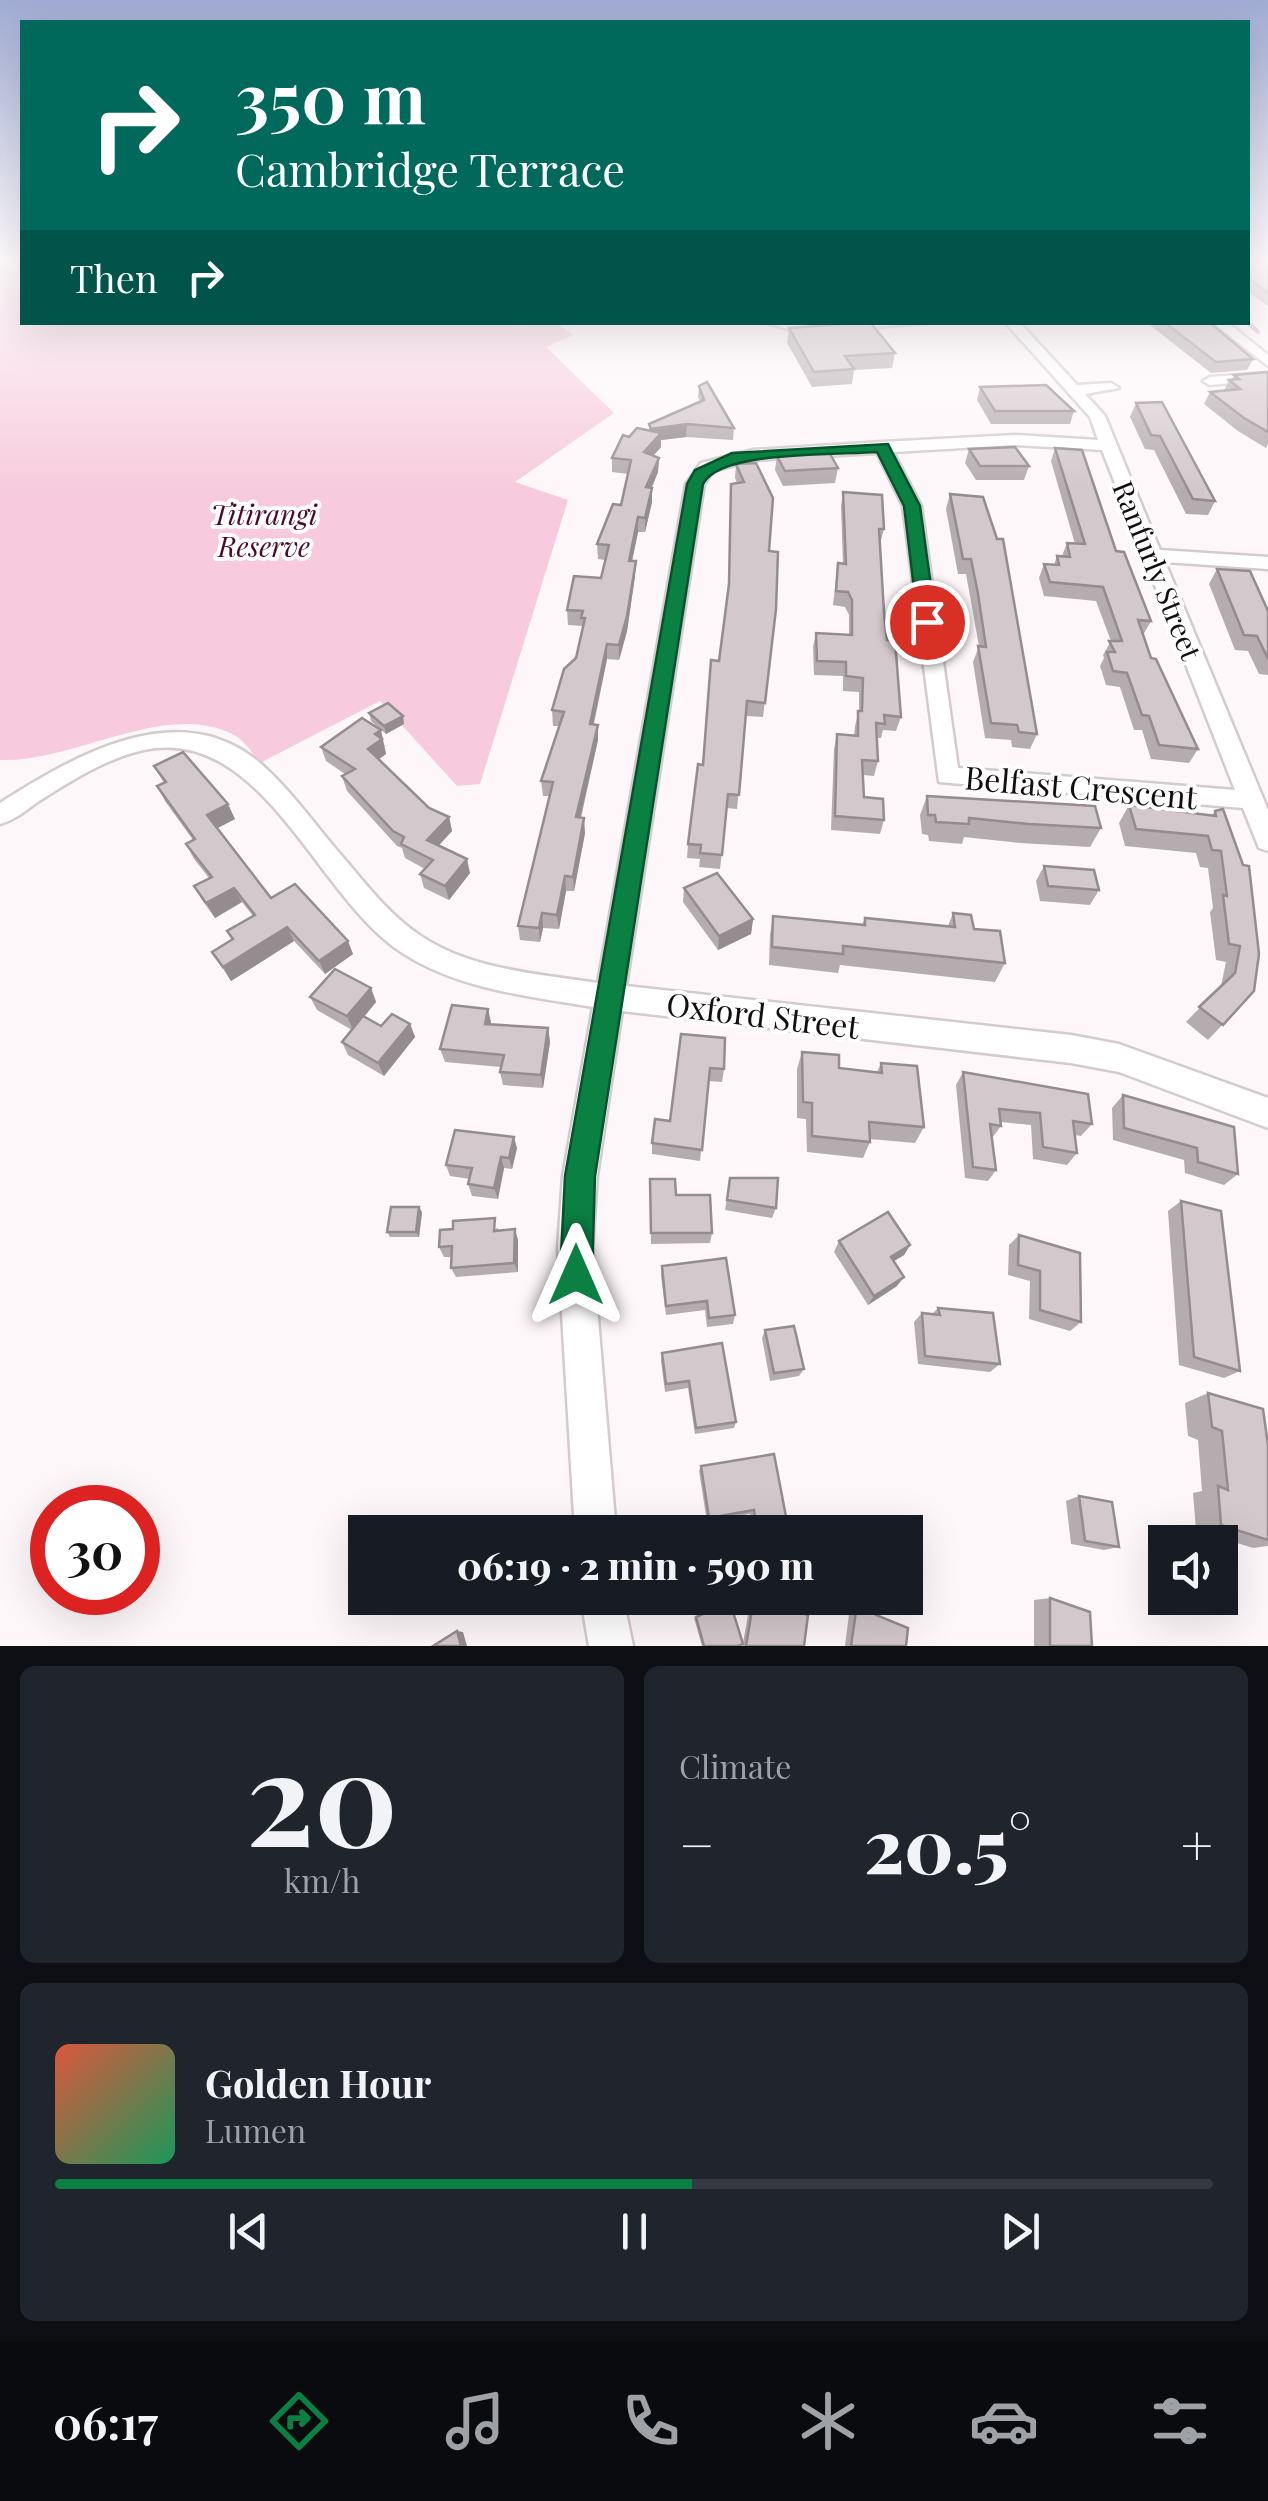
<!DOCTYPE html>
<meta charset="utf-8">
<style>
body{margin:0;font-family:"Playfair Display",serif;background:#20242c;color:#f1f3f6;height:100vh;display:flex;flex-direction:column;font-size:38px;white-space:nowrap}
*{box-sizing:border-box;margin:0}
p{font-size:32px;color:#9ea1a6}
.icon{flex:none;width:55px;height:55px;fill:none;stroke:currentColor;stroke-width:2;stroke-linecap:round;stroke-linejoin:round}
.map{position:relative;height:1646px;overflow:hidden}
.panel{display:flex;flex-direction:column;gap:20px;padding:20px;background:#0d0f14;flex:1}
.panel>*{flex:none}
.banner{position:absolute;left:20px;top:20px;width:1230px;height:305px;border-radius:0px;box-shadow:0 10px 40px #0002;background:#00695c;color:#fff;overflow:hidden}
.fabs{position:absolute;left:1148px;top:1525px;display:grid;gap:20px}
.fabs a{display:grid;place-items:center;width:90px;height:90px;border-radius:0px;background:#171b24;box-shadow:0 10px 40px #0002;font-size:50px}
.speed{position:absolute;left:30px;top:1485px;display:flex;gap:20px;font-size:50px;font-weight:700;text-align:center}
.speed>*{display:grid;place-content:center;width:130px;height:130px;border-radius:50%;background:#171b24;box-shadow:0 10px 40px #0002;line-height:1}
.speed .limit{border:15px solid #d22;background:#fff;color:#111}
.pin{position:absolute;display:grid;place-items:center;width:85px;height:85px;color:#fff;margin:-42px;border:5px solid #fff;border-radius:50%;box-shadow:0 2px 10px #0007}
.me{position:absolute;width:110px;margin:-55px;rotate:0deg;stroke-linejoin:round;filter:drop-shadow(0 0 8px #0008)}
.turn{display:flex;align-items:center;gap:35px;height:210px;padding:0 50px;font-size:45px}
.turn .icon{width:130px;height:130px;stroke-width:2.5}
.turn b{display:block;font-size:70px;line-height:85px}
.then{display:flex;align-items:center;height:95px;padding:0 50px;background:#0003;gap:20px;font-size:38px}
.big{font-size:75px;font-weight:800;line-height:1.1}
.panel .tile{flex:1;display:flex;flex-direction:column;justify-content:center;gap:15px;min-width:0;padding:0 35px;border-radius:15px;background:#20242c}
.panel .dial{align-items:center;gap:0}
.dial b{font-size:130px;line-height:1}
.song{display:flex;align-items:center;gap:30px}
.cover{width:120px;height:120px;border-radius:15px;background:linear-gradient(135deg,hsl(10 70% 55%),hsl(150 70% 35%))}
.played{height:10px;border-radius:5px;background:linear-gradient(90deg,#0b8043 55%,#363941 55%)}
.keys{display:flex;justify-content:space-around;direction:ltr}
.heat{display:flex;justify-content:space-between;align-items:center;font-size:55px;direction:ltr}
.panel .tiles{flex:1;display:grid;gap:20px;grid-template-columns:1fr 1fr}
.tile:last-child{grid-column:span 2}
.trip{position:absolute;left:348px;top:1515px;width:575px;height:100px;border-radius:0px;background:#171b24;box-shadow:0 10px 40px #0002;font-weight:800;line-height:100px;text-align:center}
.tabs{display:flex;height:160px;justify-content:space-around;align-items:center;background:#090b0e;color:#9ea1a6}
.tabs .icon{width:70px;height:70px}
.tabs .current{color:#0b8043}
.tabs b{font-size:45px;color:#f1f3f6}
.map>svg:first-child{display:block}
.green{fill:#f7cbdd}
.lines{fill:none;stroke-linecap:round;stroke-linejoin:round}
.stream{stroke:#d89fb7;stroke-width:4}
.minor-casing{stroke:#d5cbcf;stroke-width:5}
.minor{fill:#fff;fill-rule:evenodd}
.wall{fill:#b5acaf}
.shaded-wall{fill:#948c8f}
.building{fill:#d3c8cc;stroke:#948c8f;stroke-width:2.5}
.route{fill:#0b8043;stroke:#07532c;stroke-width:2.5}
.labels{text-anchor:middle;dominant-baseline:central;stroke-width:8;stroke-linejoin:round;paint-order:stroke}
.far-park-label{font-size:28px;font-style:italic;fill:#4d0a30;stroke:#fff}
.far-street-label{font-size:28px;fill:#130f11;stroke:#fff}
.street-label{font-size:32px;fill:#130f11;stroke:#fff}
</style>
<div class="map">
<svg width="1268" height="1646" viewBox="0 0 1268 1646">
<rect width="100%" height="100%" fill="#fef7fa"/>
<!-- green -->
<path class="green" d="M0 262H22V322H555L573 335 546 347 614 413 515 482 568 500 480 784 457 786 380 701 260 763C253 754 244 740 234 735 166 699 74 763 0 760Z"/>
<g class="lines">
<!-- stream -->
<polyline class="stream" points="1247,322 1258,332"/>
<defs>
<g id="minor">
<polygon points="764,322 935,322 802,333"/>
<path d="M1005 322H1019L1077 385 1111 383 1119 388 1085 394 1105 416 1160 550 1268 557V569L1165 562 1268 810V851L1259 848 1243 808 939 782 903 506 877 453 753 460 713 471 704 484 626 986 1071 1035 1119 1044 1268 1098V1128L1119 1072 1071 1063 622 1011 597 1176 592 1247 616 1532H575L558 1247 563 1176 593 1007C529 996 461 990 404 954 320 902 268 737 156 748 114 753 74 779 39 801 26 810 15 820 0 824V803C74 756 179 694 260 763 290 789 315 825 341 855 366 884 389 915 421 936 471 970 540 974 598 983L686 484 701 463 753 450 882 442 1015 435 1098 440 1090 417ZM1015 445 1102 450 1235 790 958 768 921 506 893 452Z"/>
<polygon points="1212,322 1227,322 1268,355 1268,366"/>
<polygon points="1268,373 1268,379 1263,380 1210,385 1203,381 1210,377"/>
<polygon points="581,1598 623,1598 633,1646 589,1646"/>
</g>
</defs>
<!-- minor casing -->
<use href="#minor" class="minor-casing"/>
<!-- minor -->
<use href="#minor" class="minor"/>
</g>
<!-- wall -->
<g class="wall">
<polygon points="1248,262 1268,262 1268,306 1248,292"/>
<polygon points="1146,322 1209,322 1253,359 1247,370 1211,373"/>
<polygon points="789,328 895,353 892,368 854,370 852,384 812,387 787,343"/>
<polygon points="1268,372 1268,444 1266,448 1238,431 1204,404 1210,392 1224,391 1229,380 1232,380 1234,375"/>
<polygon points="699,386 734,428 733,440 686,437 661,440 661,447 653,456 659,458 658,472 652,488 652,502 645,532 638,532 632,561 635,576 627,631 619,660 607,659 594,724 598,740 581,818 585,833 574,891 566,891 559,929 543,928 540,942 520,940 518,926 550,796 543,796 541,781 559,726 553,726 552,710 576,658 582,631 582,626 568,625 567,610 601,578 605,560 598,559 597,544 621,505 628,474 612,472 612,458 649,430 649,424 700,402 698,397"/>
<polygon points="980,387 1074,411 1070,424 991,424 977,400"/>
<polygon points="1136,403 1215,501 1208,515 1186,514 1154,450 1145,449 1130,417"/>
<polygon points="1055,448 1116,551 1151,621 1143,635 1151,658 1198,749 1189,763 1151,759 1142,730 1134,730 1120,687 1106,685 1100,666 1104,658 1103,655 1111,641 1096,601 1044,596 1039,578 1044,564 1054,565 1057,556 1062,556 1067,543 1075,544 1051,461"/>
<polygon points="969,449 1029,466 1024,480 976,480 965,463"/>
<polygon points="777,456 838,468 835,483 783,486 775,470"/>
<polygon points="756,463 769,551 776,609 763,717 746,716 737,809 727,808 720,869 699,867 700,859 687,858 688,844 703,765 728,593 731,484 737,483 735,478 736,464"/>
<polygon points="843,492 884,529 880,544 884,612 887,640 901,717 896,731 883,730 881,738 877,738 878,761 874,776 863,775 864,797 884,820 880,834 831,830 834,749 837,734 854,736 855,726 859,711 859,692 843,691 843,676 814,675 813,647 816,633 849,635 849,615 845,607 833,605 838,563 843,564 841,506"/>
<polygon points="950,494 1037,734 1030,749 1012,747 1011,740 985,738 973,662 979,646 966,574 958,574 946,509"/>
<polygon points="1217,569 1268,611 1268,675 1259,674 1248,651 1235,650 1209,584"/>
<polygon points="369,713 404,724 386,734 371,721"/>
<polygon points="386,745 384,746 386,754 379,759 429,808 449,817 452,831 439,845 470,873 449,900 424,888 420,874 425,869 405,858 402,848 397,846 347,791 342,776 345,774 326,761 321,747"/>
<polygon points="154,766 235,819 217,828 271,898 353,954 325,974 294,941 231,981 212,952 232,940 227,931 253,916 242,902 215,918 202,900 194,886 209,878 194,859 186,844 193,840 165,801 157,786 164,783"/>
<polygon points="927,796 1101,828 1090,847 1020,843 964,837 962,844 929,841 928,835 922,834 920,815"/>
<polygon points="1129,805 1212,815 1215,811 1254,991 1208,1040 1186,1022 1221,986 1226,962 1216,960 1210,912 1213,908 1208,868 1200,867 1196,853 1125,846 1119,823"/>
<polygon points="1044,866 1099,890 1090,905 1040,901 1036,881"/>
<polygon points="684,888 753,919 751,934 718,950 683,902"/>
<polygon points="953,913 974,929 1005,963 995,982 840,965 838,973 769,965 770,934 773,916 862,925 865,918 948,926"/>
<polygon points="371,988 376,1002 364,1017 381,1026 410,1024 415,1037 384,1076 348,1055 342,1042 352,1030 317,1010 310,997"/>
<polygon points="491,1022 491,1025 548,1028 550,1042 543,1088 503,1085 500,1072 501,1067 445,1062 440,1049"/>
<polygon points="681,1034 724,1069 722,1082 708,1081 700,1161 652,1154 652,1143 670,1121"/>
<polygon points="802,1052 839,1068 877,1072 881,1063 924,1127 915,1143 870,1139 870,1142 863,1158 807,1152 806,1119 797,1118 797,1069"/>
<polygon points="963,1072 1092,1124 1081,1136 1075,1135 1077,1153 1067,1165 1033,1159 1031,1125 1001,1122 1001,1126 992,1138 996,1170 988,1181 965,1178 956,1085"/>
<polygon points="1123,1095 1238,1174 1224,1185 1185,1173 1184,1160 1113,1140 1112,1108"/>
<polygon points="517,1148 512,1169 504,1168 498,1199 472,1196 468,1184 470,1179 450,1176 446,1165"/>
<polygon points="730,1178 776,1208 772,1218 725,1210"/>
<polygon points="650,1179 676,1195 712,1233 710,1243 651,1244"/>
<polygon points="1181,1201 1240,1371 1224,1378 1179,1365 1168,1211"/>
<polygon points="422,1212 419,1237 390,1237 387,1232"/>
<polygon points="498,1228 498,1231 518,1240 518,1272 456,1277 451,1268 452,1257 444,1257 439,1247"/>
<polygon points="1019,1235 1081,1322 1070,1331 1029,1319 1030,1281 1008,1275 1009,1245"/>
<polygon points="839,1241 910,1245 904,1255 894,1261 897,1286 868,1305 834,1252"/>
<polygon points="662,1266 735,1315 733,1324 707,1327 705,1310 666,1315 661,1276"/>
<polygon points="938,1308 1000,1364 990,1372 918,1364 914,1322 922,1313 932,1314"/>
<polygon points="765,1330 804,1369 799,1376 770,1381 762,1338"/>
<polygon points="662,1353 736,1422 734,1428 695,1434 688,1388 665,1392 661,1361"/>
<polygon points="1208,1393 1268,1445 1268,1546 1253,1548 1196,1530 1193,1493 1202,1491 1198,1440 1188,1436 1185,1403"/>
<polygon points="701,1466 788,1527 783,1531 774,1532 753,1532 750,1514 707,1522 699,1471"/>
<polygon points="1079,1496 1119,1547 1104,1550 1071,1544 1066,1501"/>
<polygon points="751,1598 759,1598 804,1646 743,1646 743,1644 738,1646 702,1646 694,1618 730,1602 743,1643"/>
<polygon points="851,1598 878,1598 876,1615 906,1646 845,1646"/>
<polygon points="1050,1598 1092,1646 1034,1646 1034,1600"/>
</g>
<!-- shaded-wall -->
<g class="shaded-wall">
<polygon points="687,424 686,437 661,440 661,447 644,466 644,452 650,441 651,429"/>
<polygon points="659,458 658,472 645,502 646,487"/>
<polygon points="652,488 652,502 645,532 645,518"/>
<polygon points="638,517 638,532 629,575 629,561"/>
<polygon points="636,561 635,576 627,631 619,660 619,645"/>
<polygon points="607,644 607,659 590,739 590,724"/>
<polygon points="403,716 404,724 386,734 384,726"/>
<polygon points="598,725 598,740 577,832 576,817"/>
<polygon points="381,730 386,754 372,764 368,749 375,734"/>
<polygon points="228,804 235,819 214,830 207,815"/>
<polygon points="449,817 452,831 431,854 427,840"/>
<polygon points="584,818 585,833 574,891 573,877"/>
<polygon points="467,859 470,873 449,900 445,886"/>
<polygon points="565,876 566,891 559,929 557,915"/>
<polygon points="234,888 242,902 215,918 206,903"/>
<polygon points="542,913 543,928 540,942 539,928"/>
<polygon points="753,919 751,934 718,950 719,936"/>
<polygon points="287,927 294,941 231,981 223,967"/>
<polygon points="348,941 353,954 325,974 319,961"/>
<polygon points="371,988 376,1002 353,1030 347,1016"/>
<polygon points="488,1009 491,1022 488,1037 485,1024"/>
<polygon points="410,1024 415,1037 384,1076 378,1063"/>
<polygon points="548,1028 550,1042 543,1088 541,1075"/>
<polygon points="514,1137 517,1148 512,1169 509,1158"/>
<polygon points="501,1157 504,1168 498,1199 494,1188"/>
<polygon points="419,1207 422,1212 419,1237 416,1232"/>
<polygon points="515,1229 518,1240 518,1272 514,1263"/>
<polygon points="910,1245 904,1255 884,1267 891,1257"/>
<polygon points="904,1277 897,1286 868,1305 874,1296"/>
<polygon points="457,1631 463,1632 467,1646 461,1646"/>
</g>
<!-- building -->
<g class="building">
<polygon points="1248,262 1268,262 1268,293 1248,278"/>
<polygon points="870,322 895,353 845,356 854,369 814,372 789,328"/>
<polygon points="1164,322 1209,322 1253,359 1216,362"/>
<polygon points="1268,372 1268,432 1244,418 1210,392 1240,389 1229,380 1239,379 1234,375"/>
<polygon points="707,382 734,428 687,424 651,429 649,424 704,400 699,386"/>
<polygon points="1046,385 1074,411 995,411 980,387"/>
<polygon points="1162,402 1215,501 1193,499 1160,436 1151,435 1136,403"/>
<polygon points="637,428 661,433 644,452 659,458 646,487 652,488 645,518 638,517 629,561 636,561 627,616 619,645 607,644 590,724 598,725 576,817 584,818 573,877 565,876 557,915 542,913 539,928 518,926 553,782 541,781 564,712 552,710 564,669 576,658 585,618 581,618 583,611 567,610 574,576 601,578 609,545 597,544 613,504 621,505 631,460 612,458 623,435 629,437"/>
<polygon points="1015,447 1029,466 980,466 969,449"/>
<polygon points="1055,448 1082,450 1116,551 1124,552 1151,621 1138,620 1151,658 1156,659 1198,749 1159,745 1149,716 1142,715 1127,673 1113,671 1107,652 1115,652 1109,641 1122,641 1103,587 1050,582 1044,564 1059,565 1057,556 1070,557 1067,543 1085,544"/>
<polygon points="829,452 838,468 785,471 777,456"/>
<polygon points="756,463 773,498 769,551 778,552 776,609 765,703 747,701 739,795 728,794 722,855 700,853 701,845 688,844 698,764 703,765 711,660 719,661 729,584 731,484 744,482 736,464"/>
<polygon points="843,492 882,495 884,529 879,529 884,612 887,640 895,640 901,717 884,715 885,724 876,723 878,761 862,760 864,797 883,799 884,820 835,816 837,734 858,736 858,711 862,711 863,678 846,676 846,662 817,661 816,633 852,635 852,600 848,592 836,591 838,563 846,564"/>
<polygon points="950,494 983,497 997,539 1003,539 1037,734 1019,732 1017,725 991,723 978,646 986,647 978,594 971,559 963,559"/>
<polygon points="1217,569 1250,571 1268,611 1268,659 1257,636 1244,635"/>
<polygon points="388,703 403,716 384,726 369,713"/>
<polygon points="362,718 381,730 375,734 382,739 368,749 429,808 449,817 427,840 467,859 445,886 420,874 433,860 401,844 404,837 393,831 342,776 355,769 321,747"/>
<polygon points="183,752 228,804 207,815 271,898 295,884 348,941 319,961 287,927 223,967 212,952 233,939 227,931 255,915 234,888 206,903 194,886 212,877 186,844 195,839 157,786 166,782 154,766"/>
<polygon points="927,796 1095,806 1101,828 1029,824 969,818 969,824 936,822 935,815 928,815"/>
<polygon points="1129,805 1216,816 1215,811 1223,809 1243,865 1249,866 1259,954 1254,991 1223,1025 1199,1007 1235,973 1240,946 1229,944 1223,895 1227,896 1221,851 1212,850 1208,836 1136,829"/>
<polygon points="1044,866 1094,870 1099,890 1048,886"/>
<polygon points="717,873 753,919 719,936 684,888"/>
<polygon points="953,913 971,915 974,929 1000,931 1005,963 843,946 843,954 772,947 773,916 865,925 865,918 955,927"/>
<polygon points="335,969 371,988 347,1016 310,997"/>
<polygon points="452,1005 488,1009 485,1024 548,1028 541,1075 500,1072 504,1055 440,1049"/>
<polygon points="392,1014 410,1024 378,1063 342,1042 363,1016 381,1026"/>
<polygon points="681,1034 725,1038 724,1069 710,1068 702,1150 652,1143 655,1119 670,1121"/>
<polygon points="802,1052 839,1055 839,1068 882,1073 881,1063 917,1066 924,1127 869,1122 870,1142 812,1136 812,1103 803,1102"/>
<polygon points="963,1072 1088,1094 1092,1124 1073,1121 1077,1153 1043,1147 1040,1113 999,1109 1001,1126 990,1124 996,1170 973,1167"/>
<polygon points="1123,1095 1234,1127 1238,1174 1198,1162 1197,1148 1124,1128"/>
<polygon points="455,1130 514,1137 509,1158 501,1157 494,1188 468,1184 472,1168 446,1165"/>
<polygon points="730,1178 778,1178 776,1208 727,1200"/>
<polygon points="650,1179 675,1179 676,1195 710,1195 712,1233 651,1233"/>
<polygon points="1181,1201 1221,1211 1240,1371 1194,1357"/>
<polygon points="391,1207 419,1207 416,1232 387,1232"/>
<polygon points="888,1212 910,1245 891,1257 904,1277 874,1296 839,1241"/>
<polygon points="495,1218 494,1231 515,1229 514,1263 451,1268 452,1246 439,1247 440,1230 453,1229 453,1221"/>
<polygon points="1019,1235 1080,1253 1081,1322 1040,1310 1040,1271 1018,1265"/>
<polygon points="726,1258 735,1315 709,1318 707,1301 666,1306 662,1266"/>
<polygon points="938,1308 993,1313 1000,1364 925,1356 922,1313 940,1315"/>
<polygon points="794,1326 804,1369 774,1373 765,1330"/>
<polygon points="722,1343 736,1422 696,1428 689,1381 666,1384 662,1353"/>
<polygon points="1208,1393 1263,1409 1268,1445 1268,1540 1221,1525 1218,1486 1228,1490 1222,1431 1212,1427"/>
<polygon points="774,1454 788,1527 757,1532 754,1510 709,1518 701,1466"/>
<polygon points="1079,1496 1112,1502 1119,1547 1085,1541"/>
<polygon points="754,1598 759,1598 808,1615 804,1646 746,1646"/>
<polygon points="858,1598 878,1598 876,1615 908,1628 906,1646 851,1646"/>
<polygon points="1050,1598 1090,1612 1092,1646 1050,1646"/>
<polygon points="730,1602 743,1644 738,1646 704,1646 696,1617"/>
<polygon points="457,1631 461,1646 433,1646"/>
</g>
<!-- sky -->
<linearGradient id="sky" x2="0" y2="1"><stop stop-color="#a1acd4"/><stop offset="0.53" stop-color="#fffbfd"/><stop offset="1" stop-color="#fffbfd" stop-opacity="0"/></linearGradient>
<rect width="1268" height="492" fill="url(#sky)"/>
<!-- route -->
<path class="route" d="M888 444 920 506 936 622 927 627 918 622 904 506 877 452C840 455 720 450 703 484L595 1176 592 1275 588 1286 576 1291 565 1286 560 1275 565 1176 687 484 695 470 732 453Z"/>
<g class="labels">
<!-- far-park labels -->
<g class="far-park-label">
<text x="264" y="513">Titirangi<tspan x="264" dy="32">Reserve</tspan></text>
</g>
<!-- far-street labels -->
<g class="far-street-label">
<text transform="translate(1158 570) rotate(68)">Ranfurly Street</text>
</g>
<!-- street labels -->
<g class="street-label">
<text transform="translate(1081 786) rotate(5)">Belfast Crescent</text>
<text transform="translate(763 1014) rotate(7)">Oxford Street</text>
</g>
</g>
</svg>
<div class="fabs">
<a><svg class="icon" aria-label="sound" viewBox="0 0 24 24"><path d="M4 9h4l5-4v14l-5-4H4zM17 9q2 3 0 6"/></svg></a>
</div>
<div class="speed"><div class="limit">30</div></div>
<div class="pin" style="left:927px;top:622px;background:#d93025"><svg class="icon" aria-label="arrive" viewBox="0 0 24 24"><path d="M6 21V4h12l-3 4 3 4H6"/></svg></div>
<svg class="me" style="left:576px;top:1275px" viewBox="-20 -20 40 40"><path d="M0-17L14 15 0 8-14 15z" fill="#0b8043" stroke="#fff" stroke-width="4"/></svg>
<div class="trip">06:19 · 2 min · 590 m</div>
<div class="banner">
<div class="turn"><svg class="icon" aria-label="right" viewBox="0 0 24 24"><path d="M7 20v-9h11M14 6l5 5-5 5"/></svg><div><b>350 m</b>Cambridge Terrace</div></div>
<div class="then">Then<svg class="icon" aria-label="right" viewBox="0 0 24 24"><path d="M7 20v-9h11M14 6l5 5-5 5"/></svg></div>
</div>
</div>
<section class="panel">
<div class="tiles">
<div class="tile dial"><b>20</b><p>km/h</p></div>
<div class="tile"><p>Climate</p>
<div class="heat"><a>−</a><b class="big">20.5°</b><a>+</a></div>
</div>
<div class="tile">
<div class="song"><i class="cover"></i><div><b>Golden Hour</b><p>Lumen</p></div></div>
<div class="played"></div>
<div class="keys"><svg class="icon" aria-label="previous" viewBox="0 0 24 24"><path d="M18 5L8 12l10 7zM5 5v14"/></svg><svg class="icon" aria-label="pause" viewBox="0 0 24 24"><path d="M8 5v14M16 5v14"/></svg><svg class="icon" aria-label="next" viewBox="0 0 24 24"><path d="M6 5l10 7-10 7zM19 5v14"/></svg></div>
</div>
</div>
</section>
<nav class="tabs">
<b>06:17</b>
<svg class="icon current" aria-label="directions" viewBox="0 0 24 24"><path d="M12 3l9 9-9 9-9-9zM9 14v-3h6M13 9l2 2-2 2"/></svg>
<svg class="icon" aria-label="music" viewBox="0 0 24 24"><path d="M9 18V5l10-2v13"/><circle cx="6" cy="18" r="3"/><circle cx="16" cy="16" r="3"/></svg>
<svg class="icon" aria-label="phone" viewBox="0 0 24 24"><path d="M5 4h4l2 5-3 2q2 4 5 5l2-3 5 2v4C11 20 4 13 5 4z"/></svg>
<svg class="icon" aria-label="climate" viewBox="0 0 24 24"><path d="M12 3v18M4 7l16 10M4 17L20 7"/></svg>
<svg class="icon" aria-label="car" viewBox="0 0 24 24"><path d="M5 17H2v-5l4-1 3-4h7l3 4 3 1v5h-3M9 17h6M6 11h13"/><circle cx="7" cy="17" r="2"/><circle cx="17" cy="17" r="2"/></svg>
<svg class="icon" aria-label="filters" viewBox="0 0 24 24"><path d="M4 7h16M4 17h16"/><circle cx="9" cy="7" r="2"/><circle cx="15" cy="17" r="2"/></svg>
</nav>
